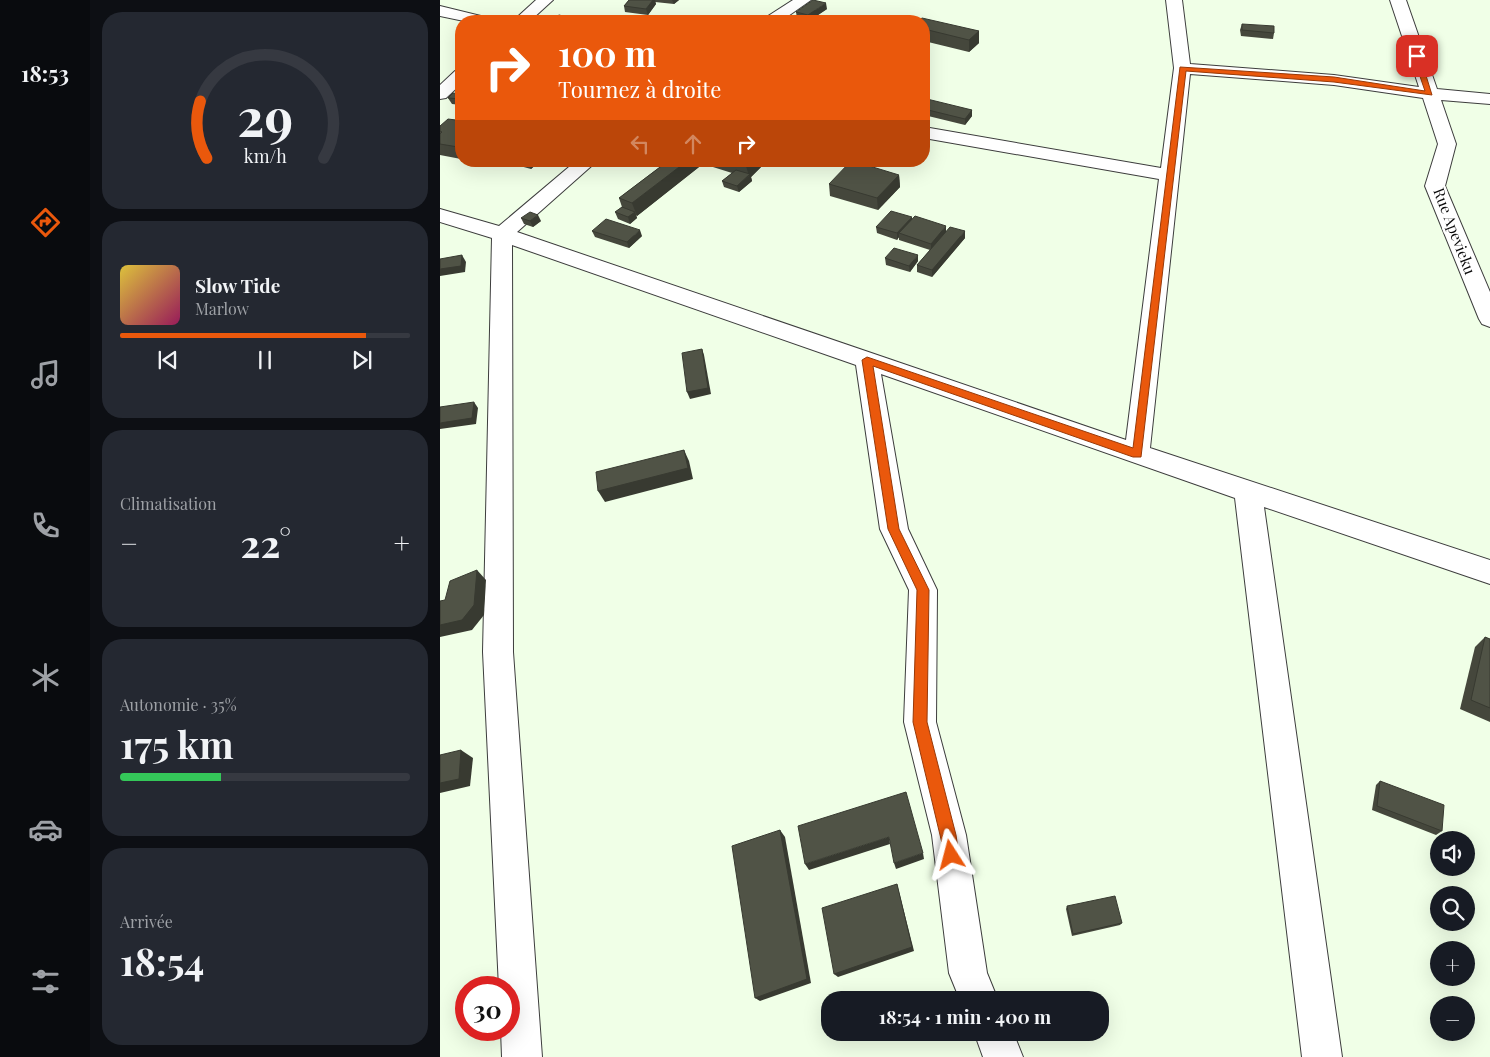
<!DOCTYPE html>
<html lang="fr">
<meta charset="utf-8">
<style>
body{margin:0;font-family:"Playfair Display",serif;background:#242831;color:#f1f3f6;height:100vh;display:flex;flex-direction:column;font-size:19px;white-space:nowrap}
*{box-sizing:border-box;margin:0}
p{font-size:16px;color:#9ea1a6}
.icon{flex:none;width:28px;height:28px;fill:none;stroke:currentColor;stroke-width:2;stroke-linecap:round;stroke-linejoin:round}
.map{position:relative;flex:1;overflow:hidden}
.side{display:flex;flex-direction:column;gap:12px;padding:12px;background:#0d0f14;width:350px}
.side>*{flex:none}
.banner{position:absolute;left:15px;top:15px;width:475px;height:152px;border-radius:20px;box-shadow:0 5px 20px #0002;background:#ea580c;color:#fff;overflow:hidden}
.controls{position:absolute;left:990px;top:831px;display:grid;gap:10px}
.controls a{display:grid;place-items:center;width:45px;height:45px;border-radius:50%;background:#171b24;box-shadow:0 5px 20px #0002;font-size:25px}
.speed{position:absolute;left:15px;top:976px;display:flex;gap:10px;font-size:25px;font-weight:700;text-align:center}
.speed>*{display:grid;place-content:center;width:65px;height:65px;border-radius:50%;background:#171b24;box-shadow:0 5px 20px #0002;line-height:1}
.speed .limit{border:8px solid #d22;background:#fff;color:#111}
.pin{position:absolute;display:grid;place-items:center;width:42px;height:42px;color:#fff;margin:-21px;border-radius:10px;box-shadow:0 2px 8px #0006}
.me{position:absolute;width:55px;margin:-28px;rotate:351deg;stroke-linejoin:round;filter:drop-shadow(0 0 4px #0008)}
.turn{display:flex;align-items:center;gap:18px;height:105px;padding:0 20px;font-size:22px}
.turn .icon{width:65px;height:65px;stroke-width:2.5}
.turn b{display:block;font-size:35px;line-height:42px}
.lanes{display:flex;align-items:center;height:48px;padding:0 20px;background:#0003;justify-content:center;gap:25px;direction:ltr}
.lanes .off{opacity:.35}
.big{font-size:38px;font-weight:700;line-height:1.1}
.side .tile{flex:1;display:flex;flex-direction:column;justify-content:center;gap:8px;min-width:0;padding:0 18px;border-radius:20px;background:#242831}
.side .dial{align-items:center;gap:0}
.dial svg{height:130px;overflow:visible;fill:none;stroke:#363941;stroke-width:7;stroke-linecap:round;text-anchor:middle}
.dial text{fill:#f1f3f6;stroke:none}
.song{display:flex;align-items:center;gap:15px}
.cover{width:60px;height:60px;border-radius:8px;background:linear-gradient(135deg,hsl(50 70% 55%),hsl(330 70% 35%))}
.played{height:5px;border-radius:2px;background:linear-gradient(90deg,#ea580c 85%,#363941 85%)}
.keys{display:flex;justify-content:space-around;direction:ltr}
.heat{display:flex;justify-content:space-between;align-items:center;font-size:28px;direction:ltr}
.charge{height:8px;border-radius:4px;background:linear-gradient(90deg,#34c759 35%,#363941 0)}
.trip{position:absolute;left:381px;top:991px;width:288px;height:50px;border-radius:20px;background:#171b24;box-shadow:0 5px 20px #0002;font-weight:700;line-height:50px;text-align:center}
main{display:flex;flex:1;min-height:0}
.tab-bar{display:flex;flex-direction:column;width:90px;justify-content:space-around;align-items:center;background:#090b0e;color:#9ea1a6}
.tab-bar .icon{width:35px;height:35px}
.tab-bar .on{color:#ea580c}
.tab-bar b{font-size:22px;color:#f1f3f6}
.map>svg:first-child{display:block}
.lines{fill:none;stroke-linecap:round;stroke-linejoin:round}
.minor-casing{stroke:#3d3d3d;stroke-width:2}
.minor{fill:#fff;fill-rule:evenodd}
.wall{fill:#45473c}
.shaded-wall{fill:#383a31}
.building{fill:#505346;stroke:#383a31}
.route{fill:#ea580c;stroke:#983908}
.labels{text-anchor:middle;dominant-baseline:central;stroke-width:5;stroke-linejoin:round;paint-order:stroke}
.far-street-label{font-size:15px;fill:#0a0a0a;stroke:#fff}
</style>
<main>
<nav class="tab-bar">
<b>18:53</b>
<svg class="icon on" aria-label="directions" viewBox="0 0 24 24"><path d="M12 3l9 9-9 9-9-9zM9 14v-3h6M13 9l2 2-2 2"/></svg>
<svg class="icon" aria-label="music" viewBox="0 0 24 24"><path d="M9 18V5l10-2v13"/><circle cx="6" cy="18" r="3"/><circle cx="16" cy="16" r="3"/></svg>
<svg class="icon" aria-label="phone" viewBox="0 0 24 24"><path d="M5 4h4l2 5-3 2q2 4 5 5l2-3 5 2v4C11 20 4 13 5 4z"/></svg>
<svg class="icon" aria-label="climate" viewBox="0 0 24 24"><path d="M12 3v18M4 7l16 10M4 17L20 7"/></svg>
<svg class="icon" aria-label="car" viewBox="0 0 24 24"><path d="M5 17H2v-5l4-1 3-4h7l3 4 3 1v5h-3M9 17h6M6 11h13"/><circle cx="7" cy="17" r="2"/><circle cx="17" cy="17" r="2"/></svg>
<svg class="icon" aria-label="filters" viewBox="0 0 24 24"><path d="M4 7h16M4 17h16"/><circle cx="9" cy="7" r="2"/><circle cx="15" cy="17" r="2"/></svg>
</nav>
<section class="side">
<div class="tile dial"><svg viewBox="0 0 100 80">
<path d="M14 69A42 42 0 1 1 86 69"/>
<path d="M14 69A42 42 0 0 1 10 34" stroke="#ea580c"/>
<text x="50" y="56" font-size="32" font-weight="700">29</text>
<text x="50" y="72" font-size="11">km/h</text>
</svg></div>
<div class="tile">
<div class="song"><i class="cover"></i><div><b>Slow Tide</b><p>Marlow</p></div></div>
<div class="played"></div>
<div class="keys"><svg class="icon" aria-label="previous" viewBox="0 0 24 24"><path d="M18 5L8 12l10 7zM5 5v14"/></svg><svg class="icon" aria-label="pause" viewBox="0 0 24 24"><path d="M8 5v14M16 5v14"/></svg><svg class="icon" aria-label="next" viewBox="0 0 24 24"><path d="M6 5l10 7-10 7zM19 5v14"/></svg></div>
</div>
<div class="tile"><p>Climatisation</p>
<div class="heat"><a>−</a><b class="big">22°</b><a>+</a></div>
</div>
<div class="tile"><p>Autonomie · 35%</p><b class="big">175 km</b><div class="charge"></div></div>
<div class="tile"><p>Arrivée</p><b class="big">18:54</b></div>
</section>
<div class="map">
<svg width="1050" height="1057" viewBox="0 0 1050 1057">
<rect width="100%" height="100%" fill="#f0ffe7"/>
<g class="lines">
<defs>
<g id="minor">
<polygon points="96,0 113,0 90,21 73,21"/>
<polygon points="353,0 371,0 341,21 323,21 325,18"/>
<polygon points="726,0 742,0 750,64 894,75 979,87 950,0 966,0 997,89 1050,94 1050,104 1001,100 1016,144 1005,186 1050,292 1050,327 1042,324 1039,319 985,186 998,144 983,98 894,85 750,74 710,448 1050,560 1050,584 824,507 902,1057 862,1057 795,498 441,374 468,529 497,590 496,722 526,835 547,973 558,1000 520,1000 509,973 492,835 464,722 469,590 440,529 416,365 72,245 73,652 102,1057 62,1057 61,1030 69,1030 69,988 59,988 43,652 52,238 0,222 0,209 59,226 136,161 157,161 77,232 686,440 719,179 484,138 484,127 721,168 734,68"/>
<polygon points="0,6 49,18 51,21 24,21 0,16"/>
<polygon points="21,70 21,84 6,98 0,99 0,85 15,71"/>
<polygon points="534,1032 573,1032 583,1057 543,1057"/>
</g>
</defs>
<!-- minor casing -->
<use href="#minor" class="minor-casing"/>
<!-- minor -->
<use href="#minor" class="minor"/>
</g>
<!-- wall -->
<g class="wall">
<polygon points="189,0 239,0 234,4 215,2 216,4 208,15 185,12 184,6"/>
<polygon points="387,9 369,21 357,18 356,12"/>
<polygon points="484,21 539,31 539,43 529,52 484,41"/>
<polygon points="802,24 834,33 833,39 801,36 800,30"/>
<polygon points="21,94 21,105 12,104 8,98"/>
<polygon points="484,102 532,110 532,116 525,125 484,115"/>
<polygon points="21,116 21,159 0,155 0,126 16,120"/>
<polygon points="62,161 100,161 91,169"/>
<polygon points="228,161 326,161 326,162 311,177 312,181 299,192 284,187 282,181 292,173 257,162 259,167 197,216 196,215 197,218 190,224 178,219 175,212 182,207 179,198"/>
<polygon points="459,175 460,187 438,210 390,196 389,184"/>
<polygon points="81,218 101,221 93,227 84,224"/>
<polygon points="472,219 525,238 492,277 477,272 477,265 490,250 459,240 459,237 457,240 437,233 436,227"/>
<polygon points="152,231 202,236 189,248 155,237"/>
<polygon points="445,258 478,261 470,272 446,265"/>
<polygon points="1045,637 1050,639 1050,722 1020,709 1035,647"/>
<polygon points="940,781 1002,831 996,835 932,810 936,785"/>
<polygon points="627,906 682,923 680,925 632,936 626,909"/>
</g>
<!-- shaded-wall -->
<g class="shaded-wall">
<polygon points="213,0 215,0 216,4 208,15 206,9"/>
<polygon points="232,0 239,0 234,4"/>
<polygon points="386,3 387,9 369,21 368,15"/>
<polygon points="539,31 539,43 529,52 529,40"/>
<polygon points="532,110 532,116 525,125 525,119"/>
<polygon points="21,144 21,153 18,147"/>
<polygon points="90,161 100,161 91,169 89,162"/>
<polygon points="247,161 257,161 259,167 197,216 192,203"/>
<polygon points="311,161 326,161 326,162 311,177 312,181 299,192 297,186 309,176 306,166"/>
<polygon points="459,175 460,187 438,210 437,198"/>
<polygon points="195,212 197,218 190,224 188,217"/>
<polygon points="98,215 101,221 93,227 90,221"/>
<polygon points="472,217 472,223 459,233 459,237 457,240 457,233"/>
<polygon points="506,226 506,232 491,250 491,244"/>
<polygon points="200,230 202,236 189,248 187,242"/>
<polygon points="525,231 525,238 492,277 492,270"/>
<polygon points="22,255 26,262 25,272 0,276 0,269"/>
<polygon points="478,255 478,261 470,272 469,266"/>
<polygon points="262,349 264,355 271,394 250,399 247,392"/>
<polygon points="34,402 38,408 36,424 0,429 0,423"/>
<polygon points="244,450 249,461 253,479 165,502 158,491"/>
<polygon points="37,570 46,580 44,615 32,630 0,637 0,625"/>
<polygon points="21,750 33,758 30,786 0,793 0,783"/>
<polygon points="340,830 345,837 371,983 320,1001 315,998"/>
<polygon points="449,837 450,844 369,870 365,864"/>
<polygon points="483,853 484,859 456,869 454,863"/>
<polygon points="457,884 474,951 398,977 394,974"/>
</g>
<!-- building -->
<g class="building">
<polygon points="189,0 213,0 206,9 184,6"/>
<polygon points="373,0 386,3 368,15 356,12"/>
<polygon points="119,15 143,21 110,21"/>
<polygon points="482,18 539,31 529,40 484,29 484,21 478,21"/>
<polygon points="802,24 834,26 834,33 802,30"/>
<polygon points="13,93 21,94 21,99 8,98"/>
<polygon points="487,99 532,110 525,119 484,109 484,102"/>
<polygon points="20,116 21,116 21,144 18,147 0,144 0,134 2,132 0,131 0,126 8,119 16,120"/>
<polygon points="228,161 247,161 192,203 179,198"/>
<polygon points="291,161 311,161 306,166"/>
<polygon points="411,161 413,161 459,175 437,198 389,184"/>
<polygon points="296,170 310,174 297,186 282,181"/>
<polygon points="182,207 195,212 188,217 175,212"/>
<polygon points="451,211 472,217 457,233 436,227"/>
<polygon points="90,212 98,215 90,221 81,218"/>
<polygon points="475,216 506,226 491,244 459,233"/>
<polygon points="166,219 200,230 187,242 152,231"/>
<polygon points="510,227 525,231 492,270 477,265"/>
<polygon points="454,248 478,255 469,266 445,258"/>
<polygon points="22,255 21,266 0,269 0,259"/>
<polygon points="262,349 268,388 247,392 242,353"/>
<polygon points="34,402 32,418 0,423 0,407"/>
<polygon points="244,450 248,468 158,491 156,472"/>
<polygon points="37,570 34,605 22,620 0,625 0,601 5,600 10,581"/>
<polygon points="1045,637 1050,639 1050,708 1031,700"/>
<polygon points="21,750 19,779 0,783 0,755"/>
<polygon points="940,781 1004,805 1002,831 937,806"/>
<polygon points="466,792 483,853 454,863 449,837 365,864 358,826"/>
<polygon points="340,830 367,979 315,998 292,846"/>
<polygon points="457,884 472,947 394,974 382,908"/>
<polygon points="675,896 682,923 633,934 627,906"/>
</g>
<!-- route -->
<polygon class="route" points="977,54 980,56 992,95 894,82 746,71 701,457 693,457 433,366 459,529 489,590 487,722 516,835 519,855 516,860 511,862 506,860 473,722 477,590 448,529 422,360 427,357 430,358 693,448 740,67 894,77 985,91 973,56"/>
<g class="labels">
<!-- far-street labels -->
<g class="far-street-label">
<text transform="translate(1015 231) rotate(69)">Rue Apevieku</text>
</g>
</g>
</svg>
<div class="controls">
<a><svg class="icon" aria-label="sound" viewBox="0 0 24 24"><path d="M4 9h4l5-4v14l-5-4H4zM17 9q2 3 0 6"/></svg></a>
<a><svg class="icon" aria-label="search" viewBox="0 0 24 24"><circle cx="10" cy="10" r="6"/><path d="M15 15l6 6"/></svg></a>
<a>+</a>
<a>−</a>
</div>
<div class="speed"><div class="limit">30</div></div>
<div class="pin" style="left:977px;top:56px;background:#d93025"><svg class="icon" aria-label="arrive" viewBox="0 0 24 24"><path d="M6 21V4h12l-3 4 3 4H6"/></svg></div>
<svg class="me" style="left:511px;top:855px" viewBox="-20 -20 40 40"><path d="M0-17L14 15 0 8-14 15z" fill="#ea580c" stroke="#fff" stroke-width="4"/></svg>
<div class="trip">18:54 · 1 min · 400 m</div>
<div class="banner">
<div class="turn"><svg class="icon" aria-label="right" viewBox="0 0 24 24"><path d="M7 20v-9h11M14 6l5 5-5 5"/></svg><div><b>100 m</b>Tournez à droite</div></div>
<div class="lanes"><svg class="icon off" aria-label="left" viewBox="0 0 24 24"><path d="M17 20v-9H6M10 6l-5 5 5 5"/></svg><svg class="icon off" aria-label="ahead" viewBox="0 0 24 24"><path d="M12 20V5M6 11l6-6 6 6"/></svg><svg class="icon" aria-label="right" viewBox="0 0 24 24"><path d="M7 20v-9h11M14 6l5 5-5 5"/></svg></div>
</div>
</div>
</main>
